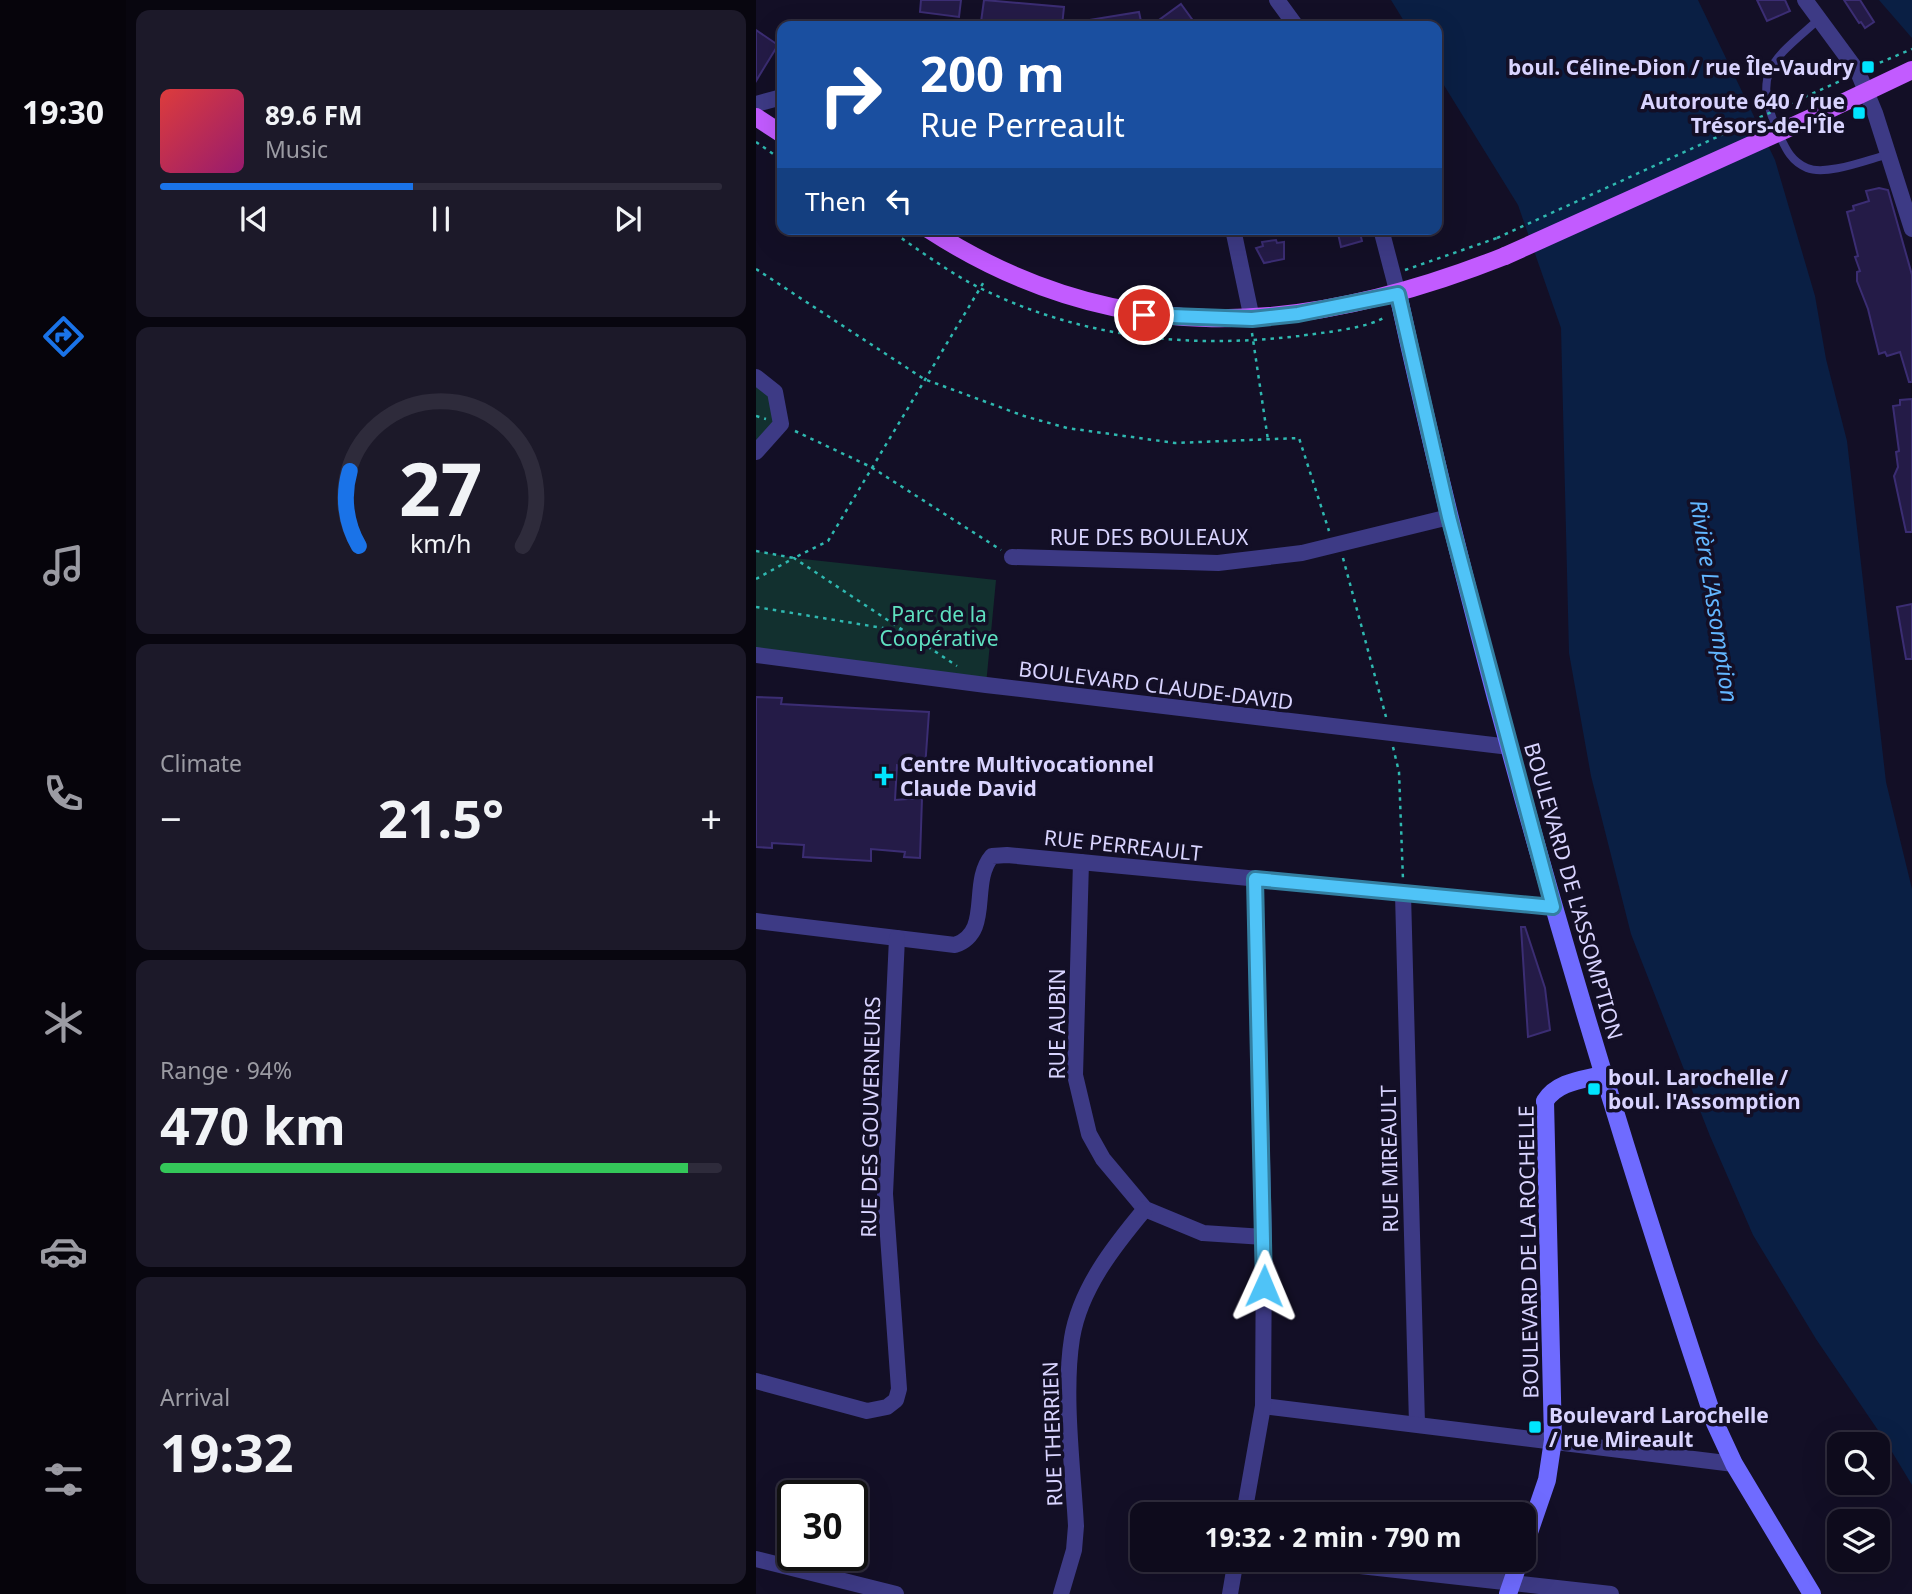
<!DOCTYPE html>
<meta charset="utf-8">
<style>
body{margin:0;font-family:"Noto Sans",sans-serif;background:#1c1929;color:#f1f3f6;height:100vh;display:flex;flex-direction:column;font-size:26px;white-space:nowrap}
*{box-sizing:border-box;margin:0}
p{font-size:23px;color:#9b9ba3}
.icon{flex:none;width:38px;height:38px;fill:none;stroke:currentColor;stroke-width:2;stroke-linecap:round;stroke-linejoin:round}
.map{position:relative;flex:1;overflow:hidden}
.sheet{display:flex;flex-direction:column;gap:10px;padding:10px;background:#08060f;width:630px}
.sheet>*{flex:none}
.banner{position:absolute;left:21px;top:21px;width:665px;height:214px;border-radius:14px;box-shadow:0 7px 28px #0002,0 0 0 2px #2e2b3b;background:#1a4fa0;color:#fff;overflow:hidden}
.tools{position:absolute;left:1071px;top:1432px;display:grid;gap:14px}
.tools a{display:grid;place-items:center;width:63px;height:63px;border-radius:14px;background:#0e0b1c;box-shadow:0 7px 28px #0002,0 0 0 2px #2e2b3b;font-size:35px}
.speed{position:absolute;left:21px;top:1480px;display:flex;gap:14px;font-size:35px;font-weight:700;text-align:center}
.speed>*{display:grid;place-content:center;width:91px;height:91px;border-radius:50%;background:#0e0b1c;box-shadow:0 7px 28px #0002,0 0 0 2px #2e2b3b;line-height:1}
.speed .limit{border:4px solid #111;border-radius:10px;background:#fff;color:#111}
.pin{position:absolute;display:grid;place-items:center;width:60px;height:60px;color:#fff;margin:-30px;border:4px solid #fff;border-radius:50%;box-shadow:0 2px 7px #0007}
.me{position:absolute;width:77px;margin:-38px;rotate:1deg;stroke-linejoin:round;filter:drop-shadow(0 0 5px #0008)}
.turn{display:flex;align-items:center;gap:24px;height:147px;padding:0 28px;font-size:32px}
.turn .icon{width:91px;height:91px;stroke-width:2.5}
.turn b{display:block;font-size:49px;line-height:60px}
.then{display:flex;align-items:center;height:66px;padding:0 28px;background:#0003;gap:14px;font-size:26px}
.big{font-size:52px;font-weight:700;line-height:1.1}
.sheet .card{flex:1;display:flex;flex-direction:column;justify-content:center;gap:10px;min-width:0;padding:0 24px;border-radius:14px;background:#1c1929}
.sheet .dial{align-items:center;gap:0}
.dial svg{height:182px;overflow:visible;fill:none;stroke:#2e2b3b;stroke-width:7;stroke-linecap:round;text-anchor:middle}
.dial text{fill:#f1f3f6;stroke:none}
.song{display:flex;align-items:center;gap:21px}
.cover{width:84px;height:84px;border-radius:10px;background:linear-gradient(135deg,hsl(0 70% 55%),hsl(320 70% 35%))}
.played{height:7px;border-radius:4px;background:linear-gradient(90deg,#1a73e8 45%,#2e2b3b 45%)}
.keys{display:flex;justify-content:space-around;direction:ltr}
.heat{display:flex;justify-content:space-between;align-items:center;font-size:38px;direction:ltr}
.charge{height:10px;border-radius:5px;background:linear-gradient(90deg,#34c759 94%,#2e2b3b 0)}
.trip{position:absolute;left:374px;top:1502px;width:406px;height:70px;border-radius:14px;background:#0e0b1c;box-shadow:0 7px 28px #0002,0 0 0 2px #2e2b3b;font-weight:700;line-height:70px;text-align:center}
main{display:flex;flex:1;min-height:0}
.menu{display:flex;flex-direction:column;width:126px;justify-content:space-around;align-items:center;background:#06040b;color:#9b9ba3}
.menu .icon{width:49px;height:49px}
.menu .selected{color:#1a73e8}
.menu b{font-size:32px;color:#f1f3f6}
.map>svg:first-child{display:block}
.green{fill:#12302f}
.water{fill:#0a1f44}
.building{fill:#241b47;stroke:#3b2d73;stroke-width:2}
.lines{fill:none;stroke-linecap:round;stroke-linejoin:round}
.path{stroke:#2fb8b0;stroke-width:2.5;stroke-dasharray:3.5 5;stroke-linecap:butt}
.lane{stroke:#3d3a85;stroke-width:8}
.street{stroke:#3d3a85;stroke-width:16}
.secondary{stroke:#6f6bff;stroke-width:18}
.primary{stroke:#c25bff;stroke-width:18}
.path-bridge{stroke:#2fb8b0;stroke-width:2.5;stroke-dasharray:3.5 5;stroke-linecap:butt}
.primary-bridge{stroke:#c25bff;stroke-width:18}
.route-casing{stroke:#337fa1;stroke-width:18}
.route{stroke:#4fc3f7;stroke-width:12}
.poi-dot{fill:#00e5ff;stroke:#130f26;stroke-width:2.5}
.labels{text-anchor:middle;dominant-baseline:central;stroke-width:7;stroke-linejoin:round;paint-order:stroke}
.poi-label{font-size:21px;font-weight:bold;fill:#d9d4ff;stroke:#130f26;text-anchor:start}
.street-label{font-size:21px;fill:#d9d4ff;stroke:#130f26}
.park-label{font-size:21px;fill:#5fe0c0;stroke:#130f26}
.water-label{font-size:23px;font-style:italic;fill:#62b6ff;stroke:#130f26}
</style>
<main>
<nav class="menu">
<b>19:30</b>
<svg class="icon selected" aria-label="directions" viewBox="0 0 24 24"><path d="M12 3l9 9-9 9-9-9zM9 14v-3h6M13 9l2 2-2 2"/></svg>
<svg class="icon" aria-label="music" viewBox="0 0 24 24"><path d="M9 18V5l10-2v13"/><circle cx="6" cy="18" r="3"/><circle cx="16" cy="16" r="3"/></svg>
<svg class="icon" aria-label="phone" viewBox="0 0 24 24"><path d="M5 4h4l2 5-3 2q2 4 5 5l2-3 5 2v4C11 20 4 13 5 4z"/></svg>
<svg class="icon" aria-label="climate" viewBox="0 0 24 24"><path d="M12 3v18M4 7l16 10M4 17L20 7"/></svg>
<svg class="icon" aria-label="car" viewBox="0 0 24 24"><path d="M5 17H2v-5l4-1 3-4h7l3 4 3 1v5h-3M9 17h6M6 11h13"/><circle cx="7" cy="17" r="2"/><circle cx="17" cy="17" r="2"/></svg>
<svg class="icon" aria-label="filters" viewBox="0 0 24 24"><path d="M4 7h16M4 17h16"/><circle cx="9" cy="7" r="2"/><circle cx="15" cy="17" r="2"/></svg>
</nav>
<section class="sheet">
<div class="card">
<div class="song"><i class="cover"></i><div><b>89.6 FM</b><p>Music</p></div></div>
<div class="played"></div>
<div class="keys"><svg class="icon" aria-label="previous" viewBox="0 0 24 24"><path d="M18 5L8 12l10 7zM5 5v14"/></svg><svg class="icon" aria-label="pause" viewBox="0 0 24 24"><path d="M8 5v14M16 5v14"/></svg><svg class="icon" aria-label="next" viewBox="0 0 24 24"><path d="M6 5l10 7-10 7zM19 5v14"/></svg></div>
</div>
<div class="card dial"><svg viewBox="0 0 100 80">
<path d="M14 69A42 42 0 1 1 86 69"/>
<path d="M14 69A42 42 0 0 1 10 36" stroke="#1a73e8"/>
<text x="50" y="56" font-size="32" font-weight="700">27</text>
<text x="50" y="72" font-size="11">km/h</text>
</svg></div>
<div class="card"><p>Climate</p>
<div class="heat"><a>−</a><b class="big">21.5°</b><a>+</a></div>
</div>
<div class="card"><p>Range · 94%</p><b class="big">470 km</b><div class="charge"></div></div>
<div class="card"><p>Arrival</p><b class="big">19:32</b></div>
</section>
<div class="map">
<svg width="1156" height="1594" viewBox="0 0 1156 1594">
<rect width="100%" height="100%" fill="#130f26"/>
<!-- green -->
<g class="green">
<polygon points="0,377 24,411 0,452"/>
<polygon points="0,551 38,558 240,580 230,685 0,655"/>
</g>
<!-- water -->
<g class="water">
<polygon points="635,0 942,0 1019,160 1059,296 1070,359 1091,441 1130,782 1156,889 1156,1485 1130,1442 1060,1339 997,1235 954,1136 875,934 835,776 813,653 805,328 762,205 681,74 681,26 651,26"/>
<polygon points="1123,0 1156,0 1156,38"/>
</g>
<!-- building -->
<g class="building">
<polygon points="165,0 205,0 203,17 164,12"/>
<polygon points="228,0 308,7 306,26 225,22"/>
<polygon points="1001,0 1029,0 1034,11 1011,21"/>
<polygon points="1088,0 1104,0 1118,22 1109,28 1105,22 1103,23"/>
<polygon points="425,4 441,26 408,26 403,20"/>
<polygon points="383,12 386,26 334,26 333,20"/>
<polygon points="0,30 22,45 0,81"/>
<polygon points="1123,188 1132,190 1156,275 1156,382 1153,382 1144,352 1131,356 1129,352 1123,354 1112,309 1101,281 1101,272 1104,271 1099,257 1102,256 1091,212 1098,210 1097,206 1113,201 1110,191"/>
<polygon points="581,229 603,229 606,241 585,247"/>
<polygon points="520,240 521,243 528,242 528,259 508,263 500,248 507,246 506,242"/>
<polygon points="1156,399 1156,532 1150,532 1138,476 1142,467 1140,452 1143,451 1137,406 1144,405 1144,400"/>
<polygon points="1156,604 1156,659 1150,659 1141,607"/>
<polygon points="0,697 26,698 25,704 173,712 169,768 141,765 139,800 166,798 164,858 148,857 149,852 115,849 115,861 47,857 48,845 16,843 16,848 0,847"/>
<polygon points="765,927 769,927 789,988 794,1030 772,1037"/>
</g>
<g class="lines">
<!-- path -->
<g class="path">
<polyline points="1116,66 1156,49"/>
<polyline points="1033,104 1091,78"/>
<polyline points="0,142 26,160"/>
<path d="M132 229C162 249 193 273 226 289 327 338 433 349 543 336 564 333 616 328 630 316"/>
<polyline points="0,269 168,379 268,416 311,428 419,443 543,438 573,531"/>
<polyline points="649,270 741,238"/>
<polyline points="496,333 512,440"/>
<polyline points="0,416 10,419"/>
<polyline points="39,431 115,467 245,550"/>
<polyline points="0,551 38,558 72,541 229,280"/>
<polyline points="587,558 630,717"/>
<polyline points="0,579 38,558 201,666"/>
<polyline points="0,607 145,631"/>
<polyline points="637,747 643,772 647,880"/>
</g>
<!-- lane -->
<path class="lane" d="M1062 20C1017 60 995 71 1022 132 1029 147 1034 161 1051 168 1070 176 1111 160 1130 155"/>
<!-- street -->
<g class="street">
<polyline points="521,0 540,26"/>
<polyline points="1049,0 1102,72 1119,113 1156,229"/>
<polyline points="0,104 26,97"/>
<polyline points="477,229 496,319"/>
<polyline points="625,229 642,294"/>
<polyline points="0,377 19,392 25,424 0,452"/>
<polyline points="256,557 462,563 546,553 693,517"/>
<polyline points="0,655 230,685 754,747"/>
<polyline points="325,862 319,1075 333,1134 347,1159 389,1209 447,1233 508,1237"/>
<polyline points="647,894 661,1424"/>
<path d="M0 921 199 945C237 932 213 883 236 856L251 855 797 907"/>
<polyline points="0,1381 111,1411 131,1407 140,1400 143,1389 129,1194 141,938"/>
<polyline points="507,1406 978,1464"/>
<polyline points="488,1514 507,1406 508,1237 499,879"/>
<polyline points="0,1559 140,1594"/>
<polyline points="541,1559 855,1594"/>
<path d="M305 1594 318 1550 320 1526C317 1469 307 1394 316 1338 324 1289 358 1246 389 1209"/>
<polyline points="474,1594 480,1559"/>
</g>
<!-- secondary -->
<g class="secondary">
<path d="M642 294C725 676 835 1052 959 1423L978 1464 1056 1594"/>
<path d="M768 1547 791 1480 797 1440 789 1101C801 1082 825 1080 846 1075"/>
<polyline points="752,1594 764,1559"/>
</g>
<!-- primary -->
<g class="primary">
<polyline points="0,117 26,134"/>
<polyline points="1057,117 1156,70"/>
<path d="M172 229C360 351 548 336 749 256"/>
</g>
<!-- path-bridge -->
<polyline class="path-bridge" points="741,238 1033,104"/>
<!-- primary-bridge -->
<polyline class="primary-bridge" points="749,256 1057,117"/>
</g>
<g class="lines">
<defs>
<polyline id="route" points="388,315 496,319 542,314 642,294 693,517 797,907 499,879 508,1286"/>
</defs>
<!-- route casing -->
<use href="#route" class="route-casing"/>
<!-- route -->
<use href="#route" class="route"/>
</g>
<!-- markers -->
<g class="poi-dot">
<rect x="1105" y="60" width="14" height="14" rx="3.5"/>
<rect x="1096" y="106" width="14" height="14" rx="3.5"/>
<path d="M124.5 765.5h7v7h7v7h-7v7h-7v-7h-7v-7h7z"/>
<rect x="831" y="1082" width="14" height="14" rx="3.5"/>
<rect x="772" y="1420" width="14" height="14" rx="3.5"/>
</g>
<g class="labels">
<!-- poi labels -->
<g class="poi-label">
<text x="1098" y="67" text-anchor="end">boul. Céline-Dion / rue Île-Vaudry</text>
<text x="1089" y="101" text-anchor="end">Autoroute 640 / rue<tspan x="1089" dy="24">Trésors-de-l'Île</tspan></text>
<text x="144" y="764">Centre Multivocationnel<tspan x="144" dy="24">Claude David</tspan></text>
<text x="852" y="1077">boul. Larochelle /<tspan x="852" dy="24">boul. l'Assomption</tspan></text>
<text x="793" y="1415">Boulevard Larochelle<tspan x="793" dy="24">/ rue Mireault</tspan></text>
</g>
<!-- street labels -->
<g class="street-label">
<text x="393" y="537">RUE DES BOULEAUX</text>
<text transform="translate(400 685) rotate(7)">BOULEVARD CLAUDE-DAVID</text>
<text transform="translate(367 845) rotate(6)">RUE PERREAULT</text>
<text transform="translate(818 891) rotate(74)">BOULEVARD DE L'ASSOMPTION</text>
<text transform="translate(301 1024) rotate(-90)">RUE AUBIN</text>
<text transform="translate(114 1117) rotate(-89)">RUE DES GOUVERNEURS</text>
<text transform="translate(633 1159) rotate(-91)">RUE MIREAULT</text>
<text transform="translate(772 1252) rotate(-91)">BOULEVARD DE LA ROCHELLE</text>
<text transform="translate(296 1434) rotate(-92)">RUE THERRIEN</text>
</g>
<!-- park labels -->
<g class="park-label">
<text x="183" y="614">Parc de la<tspan x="183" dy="24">Coopérative</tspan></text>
</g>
<!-- water labels -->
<g class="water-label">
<text transform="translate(959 601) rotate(81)">Rivière L'Assomption</text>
</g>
</g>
</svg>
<div class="tools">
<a><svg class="icon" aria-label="search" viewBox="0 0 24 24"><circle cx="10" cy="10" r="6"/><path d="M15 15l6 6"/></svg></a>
<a><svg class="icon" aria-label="layers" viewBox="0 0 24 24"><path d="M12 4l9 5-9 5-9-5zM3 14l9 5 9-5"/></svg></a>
</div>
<div class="speed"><div class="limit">30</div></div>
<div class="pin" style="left:388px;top:315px;background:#d93025"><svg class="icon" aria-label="arrive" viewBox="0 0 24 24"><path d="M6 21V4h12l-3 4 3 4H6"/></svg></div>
<svg class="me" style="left:508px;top:1286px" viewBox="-20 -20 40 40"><path d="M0-17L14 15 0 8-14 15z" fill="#4fc3f7" stroke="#fff" stroke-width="4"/></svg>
<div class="trip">19:32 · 2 min · 790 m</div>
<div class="banner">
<div class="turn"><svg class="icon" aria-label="right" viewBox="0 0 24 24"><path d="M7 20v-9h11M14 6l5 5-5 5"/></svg><div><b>200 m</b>Rue Perreault</div></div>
<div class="then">Then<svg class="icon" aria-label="left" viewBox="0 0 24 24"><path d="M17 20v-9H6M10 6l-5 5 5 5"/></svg></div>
</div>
</div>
</main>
